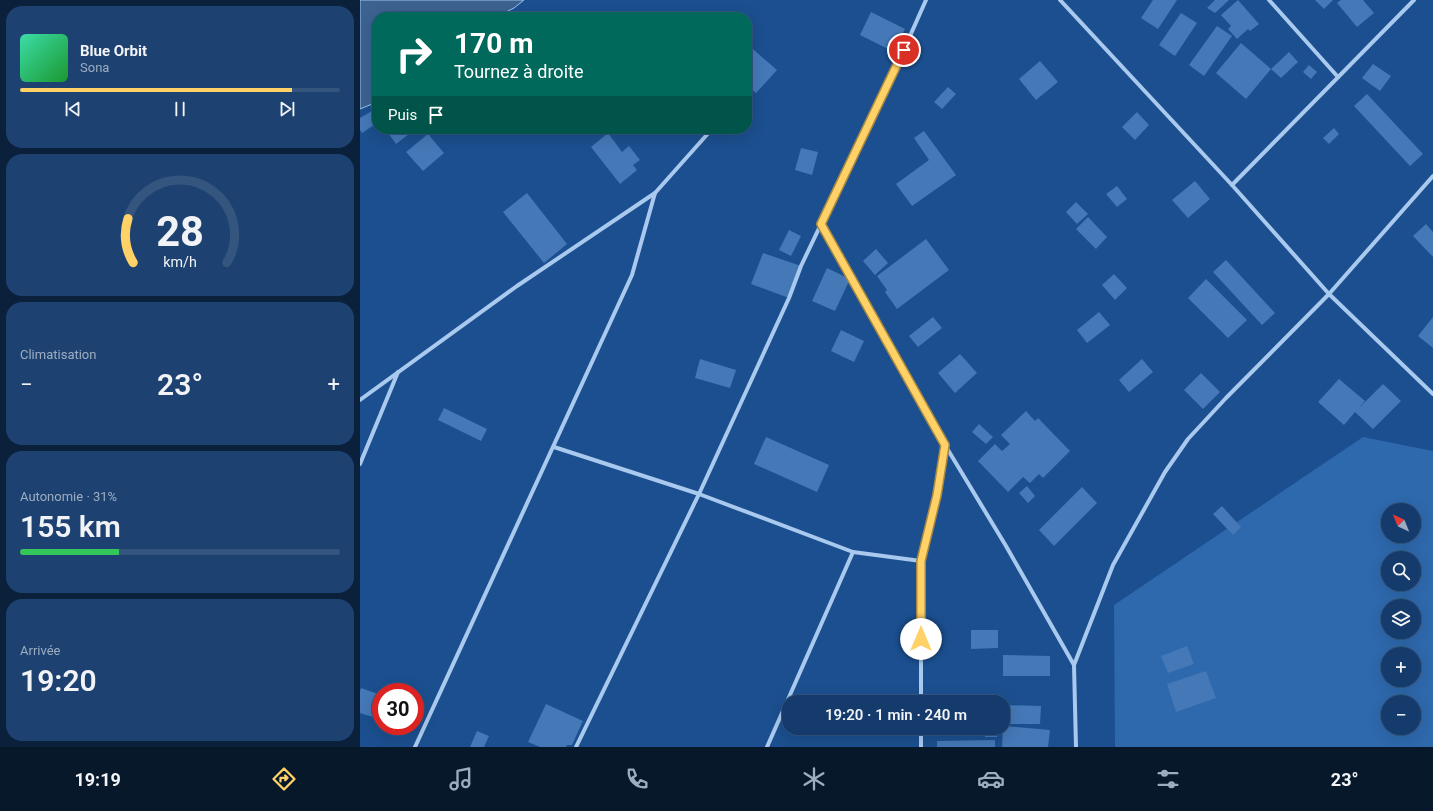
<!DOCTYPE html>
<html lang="fr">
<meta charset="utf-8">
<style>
body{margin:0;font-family:Roboto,sans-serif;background:#1d4271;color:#f1f3f6;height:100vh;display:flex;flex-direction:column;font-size:15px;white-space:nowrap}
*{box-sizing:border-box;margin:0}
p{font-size:13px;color:#9dadc1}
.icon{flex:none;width:22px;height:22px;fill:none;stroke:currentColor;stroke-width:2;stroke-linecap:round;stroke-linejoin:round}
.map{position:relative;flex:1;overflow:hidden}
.panel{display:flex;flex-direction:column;gap:6px;padding:6px;background:#0b203b;width:360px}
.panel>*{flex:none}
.banner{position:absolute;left:12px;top:12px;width:380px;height:122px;border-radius:16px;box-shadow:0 4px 16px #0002,0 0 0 1px #33557e;background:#00695c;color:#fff;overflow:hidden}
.needle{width:26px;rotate:317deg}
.buttons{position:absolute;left:1021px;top:503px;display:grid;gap:8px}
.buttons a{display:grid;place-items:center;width:40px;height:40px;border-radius:50%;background:#143b6b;box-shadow:0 4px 16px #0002,0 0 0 1px #33557e;font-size:20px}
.speed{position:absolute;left:12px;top:683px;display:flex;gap:8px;font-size:20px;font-weight:700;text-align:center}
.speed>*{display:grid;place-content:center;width:52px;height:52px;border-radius:50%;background:#143b6b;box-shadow:0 4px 16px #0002,0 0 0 1px #33557e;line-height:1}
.speed .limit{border:6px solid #d22;background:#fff;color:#111}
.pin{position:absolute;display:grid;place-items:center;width:34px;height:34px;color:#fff;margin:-17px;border:2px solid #fff;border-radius:50%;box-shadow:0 1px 4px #0007}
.me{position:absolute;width:44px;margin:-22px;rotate:0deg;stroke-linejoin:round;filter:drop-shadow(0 0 3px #0008)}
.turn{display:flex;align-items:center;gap:14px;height:84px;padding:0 16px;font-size:18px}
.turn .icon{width:52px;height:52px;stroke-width:2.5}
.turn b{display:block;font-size:28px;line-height:34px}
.then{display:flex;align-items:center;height:38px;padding:0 16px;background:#0003;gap:8px;font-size:15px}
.big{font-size:30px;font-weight:600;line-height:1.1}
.panel .card{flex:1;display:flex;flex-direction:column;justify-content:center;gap:6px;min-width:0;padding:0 14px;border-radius:16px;background:#1d4271}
.panel .dial{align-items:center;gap:0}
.dial svg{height:104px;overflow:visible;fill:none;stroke:#33557e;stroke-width:7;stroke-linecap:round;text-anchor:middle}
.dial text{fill:#f1f3f6;stroke:none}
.song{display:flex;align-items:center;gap:12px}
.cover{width:48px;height:48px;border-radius:6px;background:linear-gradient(135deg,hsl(160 70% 55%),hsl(130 70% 35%))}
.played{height:4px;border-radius:2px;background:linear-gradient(90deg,#ffd166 85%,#33557e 85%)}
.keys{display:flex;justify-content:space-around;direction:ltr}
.heat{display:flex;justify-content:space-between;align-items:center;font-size:22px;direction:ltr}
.charge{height:6px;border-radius:3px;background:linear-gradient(90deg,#34c759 31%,#33557e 0)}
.trip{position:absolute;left:422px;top:695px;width:228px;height:40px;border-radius:16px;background:#143b6b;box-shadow:0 4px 16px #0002,0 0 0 1px #33557e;font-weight:600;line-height:40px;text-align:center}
.dock{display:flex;height:64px;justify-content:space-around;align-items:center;background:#08182b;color:#9dadc1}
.dock .icon{width:28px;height:28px}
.dock .on{color:#ffd166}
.dock b{font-size:18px;color:#f1f3f6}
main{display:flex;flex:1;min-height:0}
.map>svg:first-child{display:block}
.green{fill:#2e69ad;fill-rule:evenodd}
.water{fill:#3c6290;stroke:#9cc4f0}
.building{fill:#4478b7}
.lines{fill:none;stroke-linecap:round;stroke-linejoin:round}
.minor{stroke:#a9c9ee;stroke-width:4}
.route-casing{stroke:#a68842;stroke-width:10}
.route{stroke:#ffd166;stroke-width:7}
</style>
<main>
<section class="panel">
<div class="card">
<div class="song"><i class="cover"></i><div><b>Blue Orbit</b><p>Sona</p></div></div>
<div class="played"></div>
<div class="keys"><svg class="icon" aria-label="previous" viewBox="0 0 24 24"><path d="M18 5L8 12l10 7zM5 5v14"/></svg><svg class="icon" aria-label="pause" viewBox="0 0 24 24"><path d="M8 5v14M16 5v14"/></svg><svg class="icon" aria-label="next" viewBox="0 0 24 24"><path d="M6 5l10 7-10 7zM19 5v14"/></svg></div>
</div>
<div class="card dial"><svg viewBox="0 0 100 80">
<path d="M14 69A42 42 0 1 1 86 69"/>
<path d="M14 69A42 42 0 0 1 10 35" stroke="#ffd166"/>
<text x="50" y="56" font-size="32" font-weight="700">28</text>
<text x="50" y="72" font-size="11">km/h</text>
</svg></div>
<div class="card"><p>Climatisation</p>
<div class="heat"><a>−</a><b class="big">23°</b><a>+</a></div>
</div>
<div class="card"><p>Autonomie · 31%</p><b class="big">155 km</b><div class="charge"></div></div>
<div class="card"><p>Arrivée</p><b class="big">19:20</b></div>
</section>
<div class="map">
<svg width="1073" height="747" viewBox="0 0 1073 747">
<rect width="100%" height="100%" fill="#1b4f8f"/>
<!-- green -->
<path class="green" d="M1003 437 1073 451V747H755L754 605ZM1028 510H1054V536H1028ZM1028 558H1054V584H1028ZM1028 606H1054V632H1028ZM1028 654H1054V680H1028ZM1028 702H1054V728H1028Z"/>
<!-- water -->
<polygon class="water" points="0,0 164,0 154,8 136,17 17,17 17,102 0,109"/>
<!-- building -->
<g class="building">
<polygon points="793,0 817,0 798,29 781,18"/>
<polygon points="855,0 869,0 855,13 847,8"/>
<polygon points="878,0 899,24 890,31 888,29 877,39 868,29 871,26 861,15"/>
<polygon points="955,0 973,0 964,9"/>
<polygon points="981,0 1003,0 1014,13 997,27 977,3"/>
<polygon points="511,12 545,29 534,52 500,35"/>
<polygon points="821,13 837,23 815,56 799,45"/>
<polygon points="857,26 872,36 844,76 829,65"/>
<polygon points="881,43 911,69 886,99 856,73"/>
<polygon points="387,44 417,70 396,93 387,85 387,62 388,60 387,59"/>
<polygon points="929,52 938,62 921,78 911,69"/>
<polygon points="680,61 698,82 676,100 659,79"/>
<polygon points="1013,64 1031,76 1020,91 1002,78"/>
<polygon points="949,65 957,72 951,79 943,72"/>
<polygon points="588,87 596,94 582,109 574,102"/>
<polygon points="1007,94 1063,154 1050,166 994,106"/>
<polygon points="17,108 17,123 2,133 0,130 0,118"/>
<polygon points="777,112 789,125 775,140 762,127"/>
<polygon points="974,128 979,134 969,144 963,138"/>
<polygon points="35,129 45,129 49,134 36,144 29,134"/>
<polygon points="564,131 596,175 552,206 536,184 569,160 554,138"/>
<polygon points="248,133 262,152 269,146 280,160 273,165 277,170 260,184 231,147"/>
<polygon points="68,134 84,153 63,171 46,152"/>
<polygon points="441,148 458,152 452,175 435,170"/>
<polygon points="835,181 850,199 828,218 812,200"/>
<polygon points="757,186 767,199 757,207 746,194"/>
<polygon points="167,193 207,244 184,263 143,212"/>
<polygon points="716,202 728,214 717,224 706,212"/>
<polygon points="728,217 747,237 736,249 716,229"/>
<polygon points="1066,224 1073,232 1073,257 1053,236"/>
<polygon points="429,230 441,236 431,256 419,250"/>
<polygon points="566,239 589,270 537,309 525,292 527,290 517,276"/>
<polygon points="516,249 528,263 515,275 503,261"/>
<polygon points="403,253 441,266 429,298 391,284"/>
<polygon points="866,260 915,313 902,325 853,272"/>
<polygon points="467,268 490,279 475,311 452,301"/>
<polygon points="754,274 767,288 755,300 742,285"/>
<polygon points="846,279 887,320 868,338 828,298"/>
<polygon points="739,312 750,325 727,343 717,330"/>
<polygon points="573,317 582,328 558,347 549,336"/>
<polygon points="1073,317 1073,348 1058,336"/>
<polygon points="481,330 504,341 494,362 471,351"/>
<polygon points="600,354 617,373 595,393 578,373"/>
<polygon points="340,359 376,370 370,388 335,378"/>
<polygon points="782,359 793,372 769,392 759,380"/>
<polygon points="841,373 860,392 843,409 824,390"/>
<polygon points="979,379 1005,401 998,409 1023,384 1041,401 1013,429 995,412 984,425 958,402"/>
<polygon points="84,408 127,429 121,441 78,420"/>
<polygon points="666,411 675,421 678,418 710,451 683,478 679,474 670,483 663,477 648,492 618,461 635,444 642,451 650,444 641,435"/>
<polygon points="619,424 633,437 626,444 612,432"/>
<polygon points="406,437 469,465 457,492 394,464"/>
<polygon points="667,486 675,496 668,503 659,493"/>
<polygon points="722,487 737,503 694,546 679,530"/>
<polygon points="862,506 881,527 873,535 853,514"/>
<polygon points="611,630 638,630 638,648 611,649"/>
<polygon points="827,646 834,664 808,673 801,656"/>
<polygon points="643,655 690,656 690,676 643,676"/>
<polygon points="846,671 856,698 816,712 807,684"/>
<polygon points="1,688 21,695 21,705 16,718 0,713 0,691"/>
<polygon points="186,704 223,721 212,745 207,745 206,747 180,747 168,742"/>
<polygon points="643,705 681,706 680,724 643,724"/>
<polygon points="643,726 690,730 688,747 642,747"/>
<rect x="625" y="728" width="12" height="9"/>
<polygon points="117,731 129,736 124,747 110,747"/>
<polygon points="635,740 635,747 577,747 577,741"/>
</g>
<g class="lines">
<!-- minor -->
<g class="minor">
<polyline points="700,0 872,185 969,294 1073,394"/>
<polyline points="909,0 978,77"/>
<polyline points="387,89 391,85"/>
<polyline points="872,185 1054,0"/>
<polyline points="461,225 585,445 646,546 714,665"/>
<polyline points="0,400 157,286 295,193 352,129"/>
<polyline points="194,447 339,494 493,552 561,561"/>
<polyline points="0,464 38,372"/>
<polyline points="561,702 561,561 577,495 585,445"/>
<polyline points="561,728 561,747"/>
<polyline points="55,747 272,275 295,193"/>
<polyline points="216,747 339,494 429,298 441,266 538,63 566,0"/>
<polyline points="407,747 493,552"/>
<polyline points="716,747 714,665 753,565 805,472 828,439 866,398 969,294 1073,176"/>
</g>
</g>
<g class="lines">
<defs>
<polyline id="route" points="544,50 461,224 585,445 577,495 561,561 561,639"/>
</defs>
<!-- route casing -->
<use href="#route" class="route-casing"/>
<!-- route -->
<use href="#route" class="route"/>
</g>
</svg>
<div class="buttons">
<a><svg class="needle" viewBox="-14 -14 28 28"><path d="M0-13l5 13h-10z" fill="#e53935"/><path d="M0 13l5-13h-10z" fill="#9dadc1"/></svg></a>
<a><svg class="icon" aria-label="search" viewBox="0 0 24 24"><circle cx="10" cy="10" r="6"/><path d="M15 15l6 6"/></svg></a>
<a><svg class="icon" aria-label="layers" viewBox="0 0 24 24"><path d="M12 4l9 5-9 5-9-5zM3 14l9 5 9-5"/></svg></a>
<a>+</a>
<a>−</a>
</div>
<div class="speed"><div class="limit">30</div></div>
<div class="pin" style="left:544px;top:50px;background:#d93025"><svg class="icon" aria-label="arrive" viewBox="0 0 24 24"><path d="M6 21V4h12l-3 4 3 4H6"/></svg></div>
<svg class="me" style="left:561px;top:639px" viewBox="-20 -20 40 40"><circle r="19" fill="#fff"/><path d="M0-13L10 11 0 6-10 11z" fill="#ffd166"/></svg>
<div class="trip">19:20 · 1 min · 240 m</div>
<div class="banner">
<div class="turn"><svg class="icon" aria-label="right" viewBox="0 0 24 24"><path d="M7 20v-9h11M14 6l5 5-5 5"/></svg><div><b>170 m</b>Tournez à droite</div></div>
<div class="then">Puis<svg class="icon" aria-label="arrive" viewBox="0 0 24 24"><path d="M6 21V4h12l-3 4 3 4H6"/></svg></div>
</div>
</div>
</main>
<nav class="dock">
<b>19:19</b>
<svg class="icon on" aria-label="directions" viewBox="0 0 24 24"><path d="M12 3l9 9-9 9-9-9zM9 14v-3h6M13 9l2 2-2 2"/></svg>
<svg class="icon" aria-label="music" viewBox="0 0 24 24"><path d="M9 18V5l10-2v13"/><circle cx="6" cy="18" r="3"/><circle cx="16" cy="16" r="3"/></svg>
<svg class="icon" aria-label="phone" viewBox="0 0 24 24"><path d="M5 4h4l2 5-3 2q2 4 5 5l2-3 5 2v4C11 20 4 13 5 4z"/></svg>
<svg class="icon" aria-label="climate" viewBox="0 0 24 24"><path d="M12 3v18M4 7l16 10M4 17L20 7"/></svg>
<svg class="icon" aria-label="car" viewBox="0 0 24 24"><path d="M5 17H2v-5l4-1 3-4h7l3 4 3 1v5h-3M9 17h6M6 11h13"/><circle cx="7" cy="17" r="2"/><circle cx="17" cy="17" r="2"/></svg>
<svg class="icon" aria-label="filters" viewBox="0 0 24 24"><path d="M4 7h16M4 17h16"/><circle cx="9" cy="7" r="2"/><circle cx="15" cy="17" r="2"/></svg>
<b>23°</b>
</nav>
